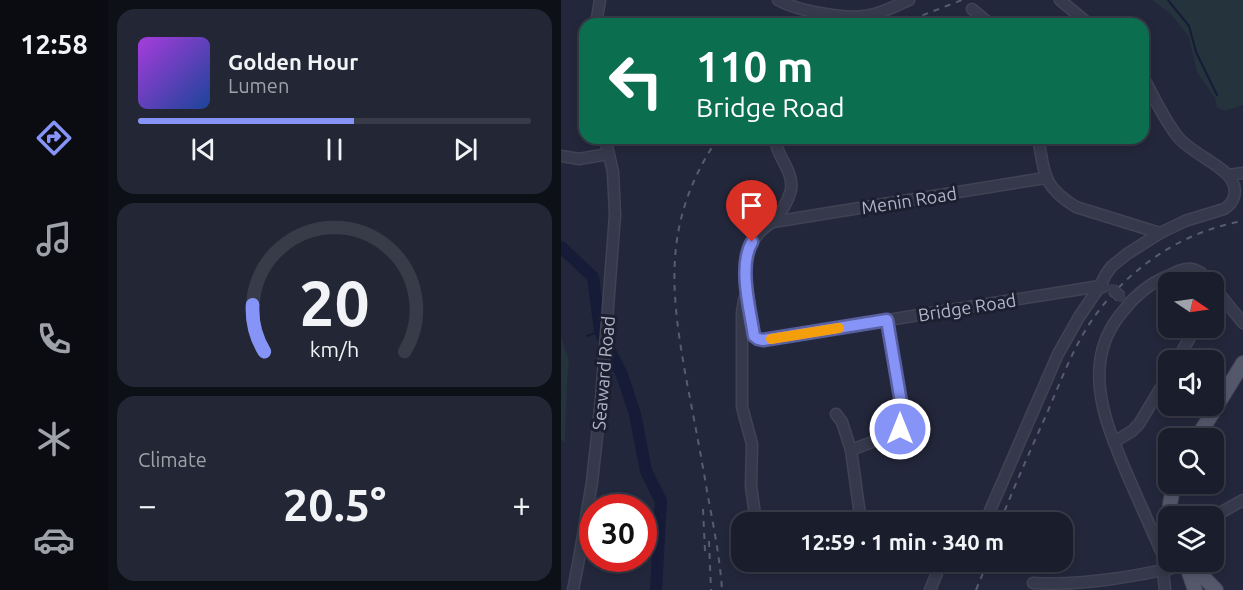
<!DOCTYPE html>
<meta charset="utf-8">
<style>
body{margin:0;font-family:Ubuntu,sans-serif;background:#232634;color:#f1f3f6;height:100vh;display:flex;flex-direction:column;font-size:22px;white-space:nowrap}
*{box-sizing:border-box;margin:0}
p{font-size:20px;color:#9fa2a9}
.icon{flex:none;width:33px;height:33px;fill:none;stroke:currentColor;stroke-width:2;stroke-linecap:round;stroke-linejoin:round}
.map{position:relative;flex:1;overflow:hidden}
.sheet{display:flex;flex-direction:column;gap:9px;padding:9px;background:#0e1018;width:453px}
.sheet>*{flex:none}
.hud{position:absolute;left:18px;top:18px;width:570px;height:126px;border-radius:18px;box-shadow:0 3px 9px #0003,0 0 0 2px #383b48;background:#0b6e4f;color:#fff;overflow:hidden}
.needle{width:39px;rotate:103deg}
.fabs{position:absolute;left:597px;top:272px;display:grid;gap:12px}
.fabs a{display:grid;place-items:center;width:66px;height:66px;border-radius:12px;background:#1a1d2c;box-shadow:0 3px 9px #0003,0 0 0 2px #383b48;font-size:30px}
.speed{position:absolute;left:18px;top:494px;display:flex;gap:12px;font-size:30px;font-weight:700;text-align:center}
.speed>*{display:grid;place-content:center;width:78px;height:78px;border-radius:50%;background:#1a1d2c;box-shadow:0 3px 9px #0003,0 0 0 2px #383b48;line-height:1}
.speed .limit{border:9px solid #d22;background:#fff;color:#111}
.pin{position:absolute;display:grid;place-items:center;width:51px;height:51px;color:#fff;margin:-62px -26px;border-radius:50% 50% 50% 0;rotate:-45deg;box-shadow:0 0 6px #0007}
.pin .icon{rotate:45deg}
.me{position:absolute;width:66px;margin:-33px;rotate:0deg;stroke-linejoin:round;filter:drop-shadow(0 0 4px #0008)}
.turn{display:flex;align-items:center;gap:21px;height:126px;padding:0 18px;font-size:27px}
.turn .icon{width:78px;height:78px;stroke-width:2.5}
.turn b{display:block;font-size:42px;line-height:51px}
.big{font-size:45px;font-weight:600;line-height:1.1}
.sheet .tile{flex:1;display:flex;flex-direction:column;justify-content:center;gap:9px;min-width:0;padding:0 21px;border-radius:18px;background:#232634}
.sheet .dial{align-items:center;gap:0}
.dial svg{height:156px;overflow:visible;fill:none;stroke:#383b48;stroke-width:7;stroke-linecap:round;text-anchor:middle}
.dial text{fill:#f1f3f6;stroke:none}
.song{display:flex;align-items:center;gap:18px}
.cover{width:72px;height:72px;border-radius:9px;background:linear-gradient(135deg,hsl(280 70% 55%),hsl(220 70% 35%))}
.played{height:6px;border-radius:3px;background:linear-gradient(90deg,#8794f7 55%,#383b48 55%)}
.keys{display:flex;justify-content:space-around;direction:ltr}
.heat{display:flex;justify-content:space-between;align-items:center;font-size:33px;direction:ltr}
.trip{position:absolute;left:170px;top:512px;width:342px;height:60px;border-radius:18px;background:#1a1d2c;box-shadow:0 3px 9px #0003,0 0 0 2px #383b48;font-weight:600;line-height:60px;text-align:center}
main{display:flex;flex:1;min-height:0}
.menu{display:flex;flex-direction:column;width:108px;justify-content:space-around;align-items:center;background:#0a0c12;color:#9fa2a9}
.menu .icon{width:42px;height:42px}
.menu .selected{color:#8794f7}
.menu b{font-size:27px;color:#f1f3f6}
.map>svg:first-child{display:block}
.green{fill:#25333c}
.lines{fill:none;stroke-linecap:round;stroke-linejoin:round}
.stream{stroke:#161b38;stroke-width:2}
.river{stroke:#161b38;stroke-width:12}
.minor-casing{stroke:#404354;stroke-width:13}
.major-casing{stroke:#404354;stroke-width:16}
.minor{stroke:#36394b;stroke-width:10}
.major{stroke:#54586b;stroke-width:14}
.rail{stroke:#585c72;stroke-width:2;stroke-dasharray:6 6;stroke-linecap:butt}
.minor-bridge-casing{stroke:#404354;stroke-width:13;stroke-linecap:butt}
.minor-bridge{stroke:#36394b;stroke-width:10}
.route-casing{stroke:#5860a1;stroke-width:15}
.route{stroke:#8794f7;stroke-width:10}
.slow{stroke:#f59e0b;stroke-width:10}
.labels{text-anchor:middle;dominant-baseline:central;stroke-width:6;stroke-linejoin:round;paint-order:stroke}
.street-label{font-size:18px;fill:#b2b4c7;stroke:#1c1f30}
</style>
<main>
<nav class="menu">
<b>12:58</b>
<svg class="icon selected" aria-label="directions" viewBox="0 0 24 24"><path d="M12 3l9 9-9 9-9-9zM9 14v-3h6M13 9l2 2-2 2"/></svg>
<svg class="icon" aria-label="music" viewBox="0 0 24 24"><path d="M9 18V5l10-2v13"/><circle cx="6" cy="18" r="3"/><circle cx="16" cy="16" r="3"/></svg>
<svg class="icon" aria-label="phone" viewBox="0 0 24 24"><path d="M5 4h4l2 5-3 2q2 4 5 5l2-3 5 2v4C11 20 4 13 5 4z"/></svg>
<svg class="icon" aria-label="climate" viewBox="0 0 24 24"><path d="M12 3v18M4 7l16 10M4 17L20 7"/></svg>
<svg class="icon" aria-label="car" viewBox="0 0 24 24"><path d="M5 17H2v-5l4-1 3-4h7l3 4 3 1v5h-3M9 17h6M6 11h13"/><circle cx="7" cy="17" r="2"/><circle cx="17" cy="17" r="2"/></svg>
</nav>
<section class="sheet">
<div class="tile">
<div class="song"><i class="cover"></i><div><b>Golden Hour</b><p>Lumen</p></div></div>
<div class="played"></div>
<div class="keys"><svg class="icon" aria-label="previous" viewBox="0 0 24 24"><path d="M18 5L8 12l10 7zM5 5v14"/></svg><svg class="icon" aria-label="pause" viewBox="0 0 24 24"><path d="M8 5v14M16 5v14"/></svg><svg class="icon" aria-label="next" viewBox="0 0 24 24"><path d="M6 5l10 7-10 7zM19 5v14"/></svg></div>
</div>
<div class="tile dial"><svg viewBox="0 0 100 80">
<path d="M14 69A42 42 0 1 1 86 69"/>
<path d="M14 69A42 42 0 0 1 8 45" stroke="#8794f7"/>
<text x="50" y="56" font-size="32" font-weight="700">20</text>
<text x="50" y="72" font-size="11">km/h</text>
</svg></div>
<div class="tile"><p>Climate</p>
<div class="heat"><a>−</a><b class="big">20.5°</b><a>+</a></div>
</div>
</section>
<div class="map">
<svg width="682" height="590" viewBox="0 0 682 590">
<rect width="100%" height="100%" fill="#23273b"/>
<!-- green -->
<g class="green">
<polygon points="591,0 682,0 682,105 667,110 661,110 656,107 654,98 636,72 628,37 610,14"/>
<polygon points="0,337 8,361 6,381 4,443 0,439"/>
</g>
<g class="lines">
<!-- stream -->
<g class="stream">
<polyline points="607,0 628,26 635,52 656,95"/>
<polyline points="26,336 39,331"/>
</g>
<!-- river -->
<polyline class="river" points="0,247 32,277 39,331 61,375 74,414 85,471 100,501 95,590"/>
<defs>
<g id="minor">
<path d="M217 0C237 11 282 19 304 16 320 14 334 6 348 0"/>
<polyline points="499,0 528,24"/>
<polyline points="411,9 429,24"/>
<polyline points="35,24 39,0"/>
<path d="M214 138C215 157 233 170 230 190 227 202 220 213 211 222 208 225 204 227 201 230 181 250 183 269 187 295 189 308 191 322 193 336L197 339 202 340 539 286 542 287"/>
<path d="M477 138C484 174 481 186 515 207L599 233"/>
<polyline points="0,156 18,159 47,154"/>
<polyline points="668,175 682,173"/>
<polyline points="212,222 484,178"/>
<polyline points="652,286 682,323"/>
<polyline points="185,295 183,300 181,313 181,407 191,444 190,486 195,522"/>
<polyline points="616,360 635,327"/>
<polyline points="275,414 281,422 290,450 300,522"/>
<polyline points="553,442 571,431 578,424 608,374"/>
<polyline points="290,450 335,433 339,428 343,420 326,320"/>
<polyline points="652,517 682,500"/>
<path d="M424 522 497 354 518 317 539 286 545 274 551 266 566 254 599 233 624 221 663 209C673 203 677 192 671 181 665 167 630 153 617 137 603 120 593 97 582 77"/>
<path d="M608 569C595 539 582 510 569 481 554 445 534 403 539 363 541 343 550 325 563 310 573 297 587 285 602 278 623 269 632 261 649 282"/>
<polyline points="602,570 604,590"/>
<path d="M472 583C523 586 576 576 625 565"/>
<polyline points="12,590 18,559 31,482 40,400 54,215 52,172 44,138"/>
<polyline points="369,590 381,561"/>
</g>
<g id="major">
<polyline points="636,438 682,363"/>
<polyline points="610,516 609,504 613,483"/>
<polyline points="624,561 634,590"/>
<polyline points="627,561 655,590"/>
</g>
</defs>
<!-- minor casing -->
<use href="#minor" class="minor-casing"/>
<!-- major casing -->
<use href="#major" class="major-casing"/>
<!-- minor -->
<use href="#minor" class="minor"/>
<!-- major -->
<use href="#major" class="major"/>
<!-- rail -->
<g class="rail">
<polyline points="339,24 401,0"/>
<path d="M157 138C101 221 109 290 126 383 133 419 140 455 146 491 152 524 159 557 161 590"/>
<polyline points="142,509 144,551"/>
<path d="M439 522C454 485 470 449 486 413 499 383 510 353 527 326 562 272 618 232 682 221"/>
<polyline points="148,541 150,590"/>
<polyline points="415,590 427,561"/>
</g>
<defs>
<polyline id="minor-bridge" points="551,289 560,297"/>
</defs>
<!-- minor-bridge casing -->
<use href="#minor-bridge" class="minor-bridge-casing"/>
<!-- minor-bridge -->
<use href="#minor-bridge" class="minor-bridge"/>
</g>
<g class="lines">
<defs>
<path id="route" d="M191 242C177 266 189 309 193 336L197 339 202 340 326 320 343 420 339 429"/>
</defs>
<!-- route casing -->
<use href="#route" class="route-casing"/>
<!-- route -->
<use href="#route" class="route"/>
<!-- slow -->
<polyline class="slow" points="210,339 278,328"/>
</g>
<g class="labels">
<!-- street labels -->
<g class="street-label">
<text transform="translate(348 200) rotate(-9)">Menin Road</text>
<text transform="translate(406 307) rotate(-9)">Bridge Road</text>
<text transform="translate(42 373) rotate(-85)">Seaward Road</text>
</g>
</g>
</svg>
<div class="fabs">
<a><svg class="needle" viewBox="-14 -14 28 28"><path d="M0-13l5 13h-10z" fill="#e53935"/><path d="M0 13l5-13h-10z" fill="#9fa2a9"/></svg></a>
<a><svg class="icon" aria-label="sound" viewBox="0 0 24 24"><path d="M4 9h4l5-4v14l-5-4H4zM17 9q2 3 0 6"/></svg></a>
<a><svg class="icon" aria-label="search" viewBox="0 0 24 24"><circle cx="10" cy="10" r="6"/><path d="M15 15l6 6"/></svg></a>
<a><svg class="icon" aria-label="layers" viewBox="0 0 24 24"><path d="M12 4l9 5-9 5-9-5zM3 14l9 5 9-5"/></svg></a>
</div>
<div class="speed"><div class="limit">30</div></div>
<div class="pin" style="left:191px;top:242px;background:#d93025"><svg class="icon" aria-label="arrive" viewBox="0 0 24 24"><path d="M6 21V4h12l-3 4 3 4H6"/></svg></div>
<svg class="me" style="left:339px;top:429px" viewBox="-20 -20 40 40"><circle r="17" fill="#8794f7" stroke="#fff" stroke-width="3"/><path d="M0-11L8 9 0 5-8 9z" fill="#fff"/></svg>
<div class="trip">12:59 · 1 min · 340 m</div>
<div class="hud">
<div class="turn"><svg class="icon" aria-label="left" viewBox="0 0 24 24"><path d="M17 20v-9H6M10 6l-5 5 5 5"/></svg><div><b>110 m</b>Bridge Road</div></div>
</div>
</div>
</main>
